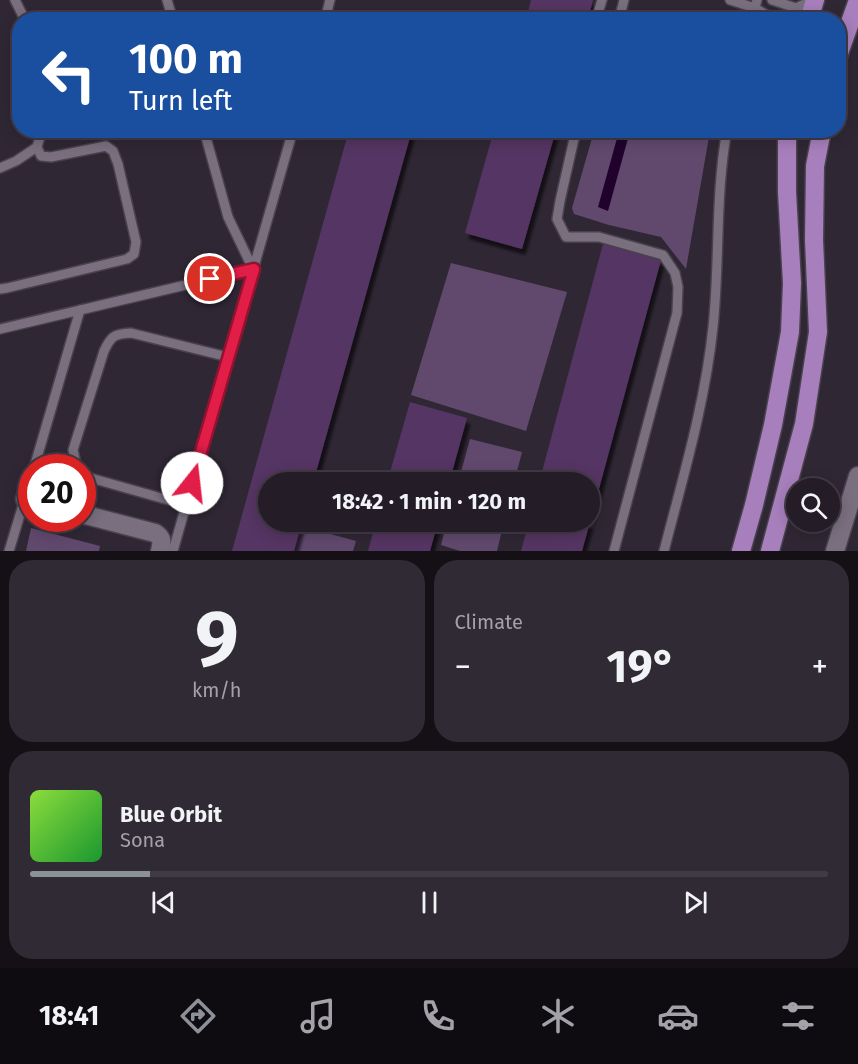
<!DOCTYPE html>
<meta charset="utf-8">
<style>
body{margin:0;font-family:"Fira Sans",sans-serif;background:#302a34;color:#f1f3f6;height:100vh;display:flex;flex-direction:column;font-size:22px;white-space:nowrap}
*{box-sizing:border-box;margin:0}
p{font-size:20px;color:#a3a2a8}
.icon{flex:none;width:33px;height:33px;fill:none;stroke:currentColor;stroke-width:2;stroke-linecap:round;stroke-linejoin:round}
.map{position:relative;height:551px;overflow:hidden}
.side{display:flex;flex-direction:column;gap:9px;padding:9px;background:#141016;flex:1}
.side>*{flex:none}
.top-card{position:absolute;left:12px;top:12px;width:834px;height:126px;border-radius:24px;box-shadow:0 3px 15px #0003,0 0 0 2px #413b45;background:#1a4fa0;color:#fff;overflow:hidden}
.fabs{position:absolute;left:786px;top:478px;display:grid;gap:12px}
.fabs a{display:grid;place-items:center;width:54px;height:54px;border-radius:50%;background:#241d28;box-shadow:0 3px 15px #0003,0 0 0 2px #413b45;font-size:30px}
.speed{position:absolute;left:18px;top:454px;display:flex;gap:12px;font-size:30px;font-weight:700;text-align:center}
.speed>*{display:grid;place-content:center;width:78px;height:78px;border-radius:50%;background:#241d28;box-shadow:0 3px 15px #0003,0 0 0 2px #413b45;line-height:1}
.speed .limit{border:9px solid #d22;background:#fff;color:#111}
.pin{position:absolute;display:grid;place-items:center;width:51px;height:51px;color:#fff;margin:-26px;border:3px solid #fff;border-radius:50%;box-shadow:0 2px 6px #0007}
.me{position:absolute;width:66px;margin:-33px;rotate:16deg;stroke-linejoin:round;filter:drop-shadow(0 0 4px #0008)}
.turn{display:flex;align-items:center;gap:21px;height:126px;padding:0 18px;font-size:27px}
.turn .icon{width:78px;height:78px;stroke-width:2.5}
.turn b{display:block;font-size:42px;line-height:51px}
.big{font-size:45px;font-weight:700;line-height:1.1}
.side .card{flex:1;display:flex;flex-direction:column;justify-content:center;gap:9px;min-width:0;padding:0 21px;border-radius:24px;background:#302a34}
.side .dial{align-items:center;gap:0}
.dial b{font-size:78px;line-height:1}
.song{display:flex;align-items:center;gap:18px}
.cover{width:72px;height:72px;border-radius:9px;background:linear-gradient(135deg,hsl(90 70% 55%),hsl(130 70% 35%))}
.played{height:6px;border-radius:3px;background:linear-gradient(90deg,#8c9099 15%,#413b45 15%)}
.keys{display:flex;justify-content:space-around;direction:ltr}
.heat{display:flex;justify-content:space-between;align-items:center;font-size:33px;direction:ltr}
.side .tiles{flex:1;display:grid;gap:9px;grid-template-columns:1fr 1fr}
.card:last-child{grid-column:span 2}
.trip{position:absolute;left:258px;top:472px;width:342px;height:60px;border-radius:30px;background:#241d28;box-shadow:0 3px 15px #0003,0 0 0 2px #413b45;font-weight:700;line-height:60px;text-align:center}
.dock{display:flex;height:96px;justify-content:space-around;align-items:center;background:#0e0c10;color:#a3a2a8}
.dock .icon{width:42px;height:42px}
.dock .current{color:#8c9099}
.dock b{font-size:27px;color:#f1f3f6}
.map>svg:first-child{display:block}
.green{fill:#61496e}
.water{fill:#20022d}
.building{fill:#553564;filter:url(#shadow)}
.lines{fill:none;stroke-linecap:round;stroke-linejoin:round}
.lane-casing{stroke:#49424d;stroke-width:12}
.street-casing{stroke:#49424d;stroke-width:21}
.secondary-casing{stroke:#49424d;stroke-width:21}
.primary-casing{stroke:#49424d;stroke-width:21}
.lane{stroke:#796f7f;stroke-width:9}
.street{stroke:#796f7f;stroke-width:18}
.secondary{stroke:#796f7f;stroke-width:18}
.primary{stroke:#a77fbc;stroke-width:18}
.route-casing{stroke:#92132f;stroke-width:15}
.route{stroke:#e11d48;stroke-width:10}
</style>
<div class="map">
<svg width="858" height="551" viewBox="0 0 858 551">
<defs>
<filter id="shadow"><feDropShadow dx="3.5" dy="6" stdDeviation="1.5" flood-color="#0009"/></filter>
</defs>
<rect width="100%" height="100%" fill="#302735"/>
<!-- green -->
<g class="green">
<polygon points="594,131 710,131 686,269 661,237 609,225 574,214 572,208"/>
<polygon points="451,263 567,292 526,431 411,395"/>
<polygon points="470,439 522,452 514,483 458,483"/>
<polygon points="447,522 504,522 497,551 460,551 441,545"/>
<polygon points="301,526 356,541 353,551 294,551"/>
<polygon points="31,528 100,546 99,551 26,551"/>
</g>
<!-- water -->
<polygon class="water" points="619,131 630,131 608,211 598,207"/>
<!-- building -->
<g class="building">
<polygon points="531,0 593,0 588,20 526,20"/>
<polygon points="381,15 395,19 395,20 380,20"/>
<polygon points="349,130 412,130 313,483 268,483 268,522 302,522 294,551 232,551"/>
<polygon points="494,130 556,130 522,249 465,233"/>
<polygon points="603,244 661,260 590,522 590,483 539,483"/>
<polygon points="410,402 467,418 449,483 387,483"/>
<polygon points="376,522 438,522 430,551 368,551"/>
<polygon points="529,522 590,522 582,551 521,551"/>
</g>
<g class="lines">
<defs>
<g id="lane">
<polyline points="15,0 25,20"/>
<polyline points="167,0 173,20"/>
<polyline points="730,0 755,8 775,20"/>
<polyline points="772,0 796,8 809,2 810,0"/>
<polyline points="325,20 330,0"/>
<polyline points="596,20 602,0"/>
<polyline points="619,20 624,0"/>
<polyline points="752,20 757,0"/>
<polyline points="576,130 560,201 557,219 566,237 599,237 663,255 675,273 678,287 677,313 614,551"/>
<polyline points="0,168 16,161 37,147"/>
<polyline points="0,289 7,288 127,259 134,254 136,242 118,164 113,151 106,146 51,157 41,156 37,147 42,130"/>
<polyline points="0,329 253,269 228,217 204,130"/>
<polyline points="34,468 80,310"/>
<path d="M77 468 73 450 104 351C111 336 114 334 131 333L228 357"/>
<polyline points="82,473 87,477 186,505"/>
<polyline points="9,551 32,475"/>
<polyline points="173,551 293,130"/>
<path d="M664 551C683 477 705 404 713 327 720 262 715 195 727 130"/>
</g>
<g id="street">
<polyline points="25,499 32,500"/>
<path d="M82 514 155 533C163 538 162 542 160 551"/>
</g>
<polyline id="secondary" points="835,551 858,476"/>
<g id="primary">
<polyline points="809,20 815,0"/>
<polyline points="838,56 858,0"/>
<polyline points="741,551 754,505 773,425 790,332 792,283 787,192 787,130"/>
<polyline points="770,551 804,424 818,332 814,240 815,166 822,130"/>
</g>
</defs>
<!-- lane casing -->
<use href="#lane" class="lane-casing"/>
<!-- street casing -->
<use href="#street" class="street-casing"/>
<!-- secondary casing -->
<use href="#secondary" class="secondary-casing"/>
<!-- primary casing -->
<use href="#primary" class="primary-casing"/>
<!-- lane -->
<use href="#lane" class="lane"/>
<!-- street -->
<use href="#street" class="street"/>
<!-- secondary -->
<use href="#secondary" class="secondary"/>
<!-- primary -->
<use href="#primary" class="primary"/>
</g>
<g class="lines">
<defs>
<polyline id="route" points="192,483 254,269 210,279"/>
</defs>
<!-- route casing -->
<use href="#route" class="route-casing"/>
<!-- route -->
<use href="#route" class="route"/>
</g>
</svg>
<div class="fabs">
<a><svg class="icon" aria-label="search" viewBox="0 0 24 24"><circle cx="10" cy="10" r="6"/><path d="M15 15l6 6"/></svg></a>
</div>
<div class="speed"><div class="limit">20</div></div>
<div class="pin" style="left:210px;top:279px;background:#d93025"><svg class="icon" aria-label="arrive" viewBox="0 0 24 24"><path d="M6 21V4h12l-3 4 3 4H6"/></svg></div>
<svg class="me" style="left:192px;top:483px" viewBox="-20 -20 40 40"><circle r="19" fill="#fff"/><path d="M0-13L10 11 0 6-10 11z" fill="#e11d48"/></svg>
<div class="trip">18:42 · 1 min · 120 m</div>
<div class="top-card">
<div class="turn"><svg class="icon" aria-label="left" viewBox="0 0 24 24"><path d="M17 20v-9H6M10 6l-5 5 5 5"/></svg><div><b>100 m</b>Turn left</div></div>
</div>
</div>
<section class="side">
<div class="tiles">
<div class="card dial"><b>9</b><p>km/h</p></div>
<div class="card"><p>Climate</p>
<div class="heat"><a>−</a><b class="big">19°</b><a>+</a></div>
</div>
<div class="card">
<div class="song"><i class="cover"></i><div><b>Blue Orbit</b><p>Sona</p></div></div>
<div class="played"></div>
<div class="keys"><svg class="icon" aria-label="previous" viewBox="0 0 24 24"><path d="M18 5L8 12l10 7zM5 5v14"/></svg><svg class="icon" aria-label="pause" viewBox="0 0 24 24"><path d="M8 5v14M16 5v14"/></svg><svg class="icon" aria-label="next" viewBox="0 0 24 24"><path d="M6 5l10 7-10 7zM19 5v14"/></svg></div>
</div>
</div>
</section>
<nav class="dock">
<b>18:41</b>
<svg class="icon current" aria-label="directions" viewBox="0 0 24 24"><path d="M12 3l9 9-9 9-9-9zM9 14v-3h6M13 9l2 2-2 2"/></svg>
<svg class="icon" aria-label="music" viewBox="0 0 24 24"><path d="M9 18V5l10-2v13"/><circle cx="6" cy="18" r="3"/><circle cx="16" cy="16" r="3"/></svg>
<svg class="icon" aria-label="phone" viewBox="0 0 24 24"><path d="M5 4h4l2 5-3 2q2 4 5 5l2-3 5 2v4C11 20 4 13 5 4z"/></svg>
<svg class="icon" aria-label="climate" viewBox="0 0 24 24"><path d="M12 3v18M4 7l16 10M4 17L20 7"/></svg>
<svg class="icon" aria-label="car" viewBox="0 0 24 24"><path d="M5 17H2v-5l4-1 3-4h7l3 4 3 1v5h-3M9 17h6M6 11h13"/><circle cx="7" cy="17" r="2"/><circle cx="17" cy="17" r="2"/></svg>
<svg class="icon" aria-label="filters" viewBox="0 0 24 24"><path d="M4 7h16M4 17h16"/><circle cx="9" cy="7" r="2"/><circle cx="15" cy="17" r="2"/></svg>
</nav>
